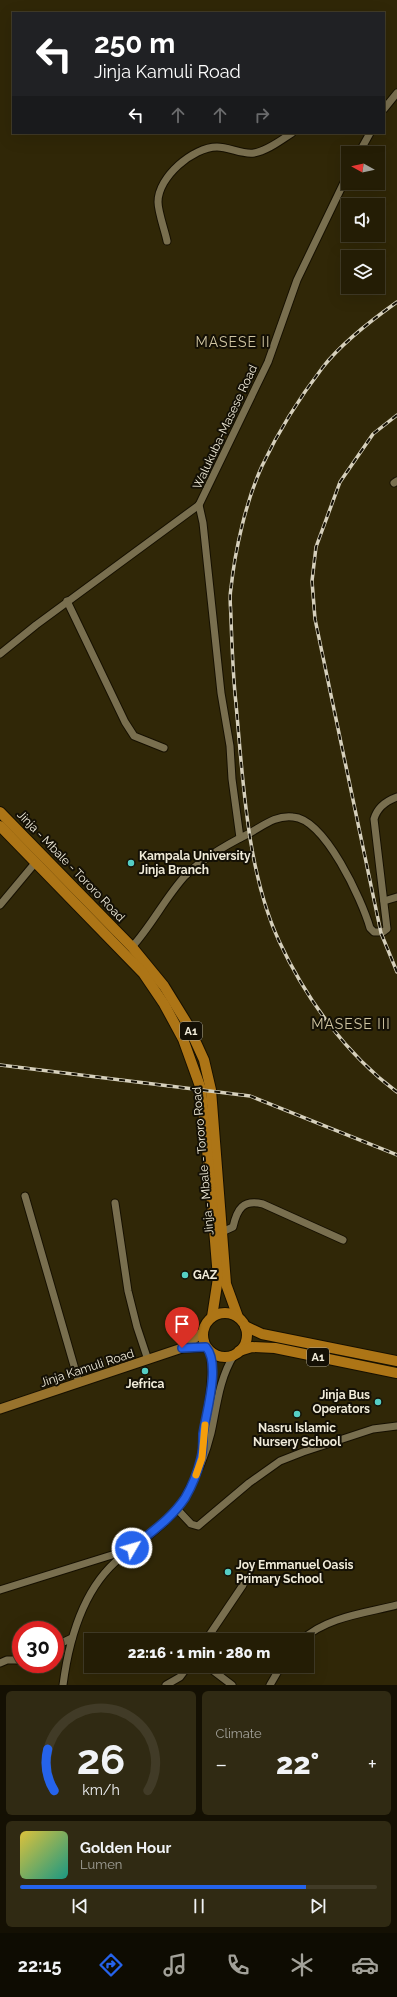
<!DOCTYPE html>
<meta charset="utf-8">
<style>
body{margin:0;font-family:Raleway,sans-serif;background:#302a13;color:#f1f3f6;height:100vh;display:flex;flex-direction:column;font-size:15px;white-space:nowrap}
*{box-sizing:border-box;margin:0}
p{font-size:13px;color:#a3a29a}
.icon{flex:none;width:22px;height:22px;fill:none;stroke:currentColor;stroke-width:2;stroke-linecap:round;stroke-linejoin:round}
.map{position:relative;height:1685px;overflow:hidden}
.side{display:flex;flex-direction:column;gap:6px;padding:6px;background:#141003;flex:1}
.side>*{flex:none}
.hud{position:absolute;left:12px;top:12px;width:373px;height:122px;border-radius:0px;box-shadow:0 4px 16px #0002,0 0 0 1px #413b27;background:#202124;color:#fff;overflow:hidden}
.needle{width:26px;rotate:278deg}
.fabs{position:absolute;left:341px;top:146px;display:grid;gap:8px}
.fabs a{display:grid;place-items:center;width:44px;height:44px;border-radius:0px;background:#241d05;box-shadow:0 4px 16px #0002,0 0 0 1px #413b27;font-size:20px}
.speed{position:absolute;left:12px;top:1621px;display:flex;gap:8px;font-size:20px;font-weight:700;text-align:center}
.speed>*{display:grid;place-content:center;width:52px;height:52px;border-radius:50%;background:#241d05;box-shadow:0 4px 16px #0002,0 0 0 1px #413b27;line-height:1}
.speed .limit{border:6px solid #d22;background:#fff;color:#111}
.pin{position:absolute;display:grid;place-items:center;width:34px;height:34px;color:#fff;margin:-41px -17px;border-radius:50% 50% 50% 0;rotate:-45deg;box-shadow:0 0 4px #0007}
.pin .icon{rotate:45deg}
.me{position:absolute;width:44px;margin:-22px;rotate:52deg;stroke-linejoin:round;filter:drop-shadow(0 0 3px #0008)}
.turn{display:flex;align-items:center;gap:14px;height:84px;padding:0 16px;font-size:18px}
.turn .icon{width:52px;height:52px;stroke-width:2.5}
.turn b{display:block;font-size:28px;line-height:34px}
.lanes{display:flex;align-items:center;height:38px;padding:0 16px;background:#0003;justify-content:center;gap:20px;direction:ltr}
.lanes .off{opacity:.35}
.big{font-size:30px;font-weight:800;line-height:1.1}
.side .card{flex:1;display:flex;flex-direction:column;justify-content:center;gap:6px;min-width:0;padding:0 14px;border-radius:6px;background:#302a13}
.side .dial{align-items:center;gap:0}
.dial svg{height:104px;overflow:visible;fill:none;stroke:#413b27;stroke-width:7;stroke-linecap:round;text-anchor:middle}
.dial text{fill:#f1f3f6;stroke:none}
.song{display:flex;align-items:center;gap:12px}
.cover{width:48px;height:48px;border-radius:6px;background:linear-gradient(135deg,hsl(50 70% 55%),hsl(170 70% 35%))}
.played{height:4px;border-radius:2px;background:linear-gradient(90deg,#2563eb 80%,#413b27 80%)}
.keys{display:flex;justify-content:space-around;direction:ltr}
.heat{display:flex;justify-content:space-between;align-items:center;font-size:22px;direction:ltr}
.side .tiles{flex:1;display:grid;gap:6px;grid-template-columns:1fr 1fr}
.card:last-child{grid-column:span 2}
.trip{position:absolute;left:84px;top:1633px;width:230px;height:40px;border-radius:0px;background:#241d05;box-shadow:0 4px 16px #0002,0 0 0 1px #413b27;font-weight:800;line-height:40px;text-align:center}
.tab-bar{display:flex;height:64px;justify-content:space-around;align-items:center;background:#0e0c02;color:#a3a29a}
.tab-bar .icon{width:28px;height:28px}
.tab-bar .selected{color:#2563eb}
.tab-bar b{font-size:18px;color:#f1f3f6}
.map>svg:first-child{display:block}
.lines{fill:none;stroke-linecap:round;stroke-linejoin:round}
.minor-casing{stroke:#161000;stroke-width:9}
.major-casing{stroke:#161000;stroke-width:11}
.highway-casing{stroke:#161000;stroke-width:12}
.minor{stroke:#796f4f;stroke-width:7}
.major{stroke:#98732d;stroke-width:9}
.highway{stroke:#ad7516;stroke-width:10}
.rail-casing{stroke:#d6d0bc;stroke-width:3.5}
.rail{stroke:#141005;stroke-width:2;stroke-dasharray:6;stroke-linecap:butt}
.route-casing{stroke:#184099;stroke-width:10}
.route{stroke:#2563eb;stroke-width:7}
.slow{stroke:#f59e0b;stroke-width:7}
.poi-dot{fill:#55cec4;stroke:#141005;stroke-width:1.5}
.labels{text-anchor:middle;dominant-baseline:central;stroke-width:4;stroke-linejoin:round;paint-order:stroke}
.shield{fill:#141005;stroke:#aea999;stroke-width:1}
.shield-label{font-size:11px;font-weight:bold;fill:#f0ebd9}
.street-label{font-size:12px;fill:#f0ebd9;stroke:#141005}
.poi-label{font-size:12px;font-weight:bold;fill:#f0ebd9;stroke:#141005;text-anchor:start}
.quarter-label{font-size:14px;letter-spacing:1px;fill:#cfc4a1;stroke:#141005}
</style>
<div class="map">
<svg width="397" height="1685" viewBox="0 0 397 1685">
<rect width="100%" height="100%" fill="#302707"/>
<g class="lines">
<defs>
<g id="minor">
<polyline points="384,109 397,93"/>
<polyline points="359,153 370,133"/>
<path d="M167 241C165 231 158 212 158 202 158 177 193 147 217 147 229 147 243 155 254 153 267 151 281 140 292 133"/>
<polyline points="394,483 397,481"/>
<polyline points="199,505 203,523 221,693 230,746 232,779 240,838"/>
<polyline points="67,601 125,722 134,736 164,748"/>
<polyline points="0,654 36,625 199,505 268,362 297,280 348,174"/>
<polyline points="384,901 397,897"/>
<polyline points="0,905 35,863"/>
<path d="M132 947C152 925 165 898 185 876 202 859 226 845 248 834 263 826 275 815 293 817 325 819 362 900 370 928L374 932H383L387 929 374 819C377 808 386 801 397 797"/>
<polyline points="25,1196 79,1383"/>
<polyline points="115,1203 128,1291 137,1327 148,1360"/>
<path d="M222 1232 233 1227C237 1209 243 1199 263 1204L343 1240"/>
<path d="M202 1449C205 1416 215 1384 210 1351"/>
<polyline points="177,1509 191,1524 198,1526 249,1483 280,1461 303,1452 373,1429 397,1426"/>
<polyline points="0,1590 128,1550"/>
<polyline points="206,1640 243,1585"/>
<path d="M302 1640C326 1617 366 1613 397 1605"/>
<polyline points="55,1646 72,1638"/>
<polyline points="0,1663 7,1660 21,1660"/>
<polyline points="207,1666 232,1685"/>
<path d="M63 1685C69 1639 83 1588 120 1558 143 1539 172 1522 186 1495 196 1477 206 1454 211 1433 217 1406 219 1379 234 1355"/>
<polyline points="166,1685 180,1677 188,1666"/>
<polyline points="270,1685 281,1666"/>
</g>
<g id="major">
<polyline points="182,1348 203,1332"/>
<polyline points="0,1409 182,1348 206,1347"/>
</g>
<g id="highway">
<polyline points="0,812 132,947 164,986 188,1025 204,1060 211,1090 226,1284 238,1317"/>
<polyline points="0,826 143,973 164,1004 183,1039 201,1089 210,1180 218,1278 212,1317"/>
<circle cx="225" cy="1335" r="22"/>
<polyline points="245,1326 262,1334 397,1361"/>
<polyline points="239,1351 252,1347 275,1348 397,1373"/>
</g>
</defs>
<!-- minor casing -->
<use href="#minor" class="minor-casing"/>
<!-- major casing -->
<use href="#major" class="major-casing"/>
<!-- highway casing -->
<use href="#highway" class="highway-casing"/>
<!-- minor -->
<use href="#minor" class="minor"/>
<!-- major -->
<use href="#major" class="major"/>
<!-- highway -->
<use href="#highway" class="highway"/>
<defs>
<g id="rail">
<path d="M397 302C373 319 341 344 323 367 300 397 278 432 262 466 246 501 235 550 231 588 229 598 231 609 231 619 232 648 233 676 236 704 243 780 247 872 279 941 306 999 346 1054 397 1092"/>
<polyline points="397,415 373,434 340,482 316,547 312,581 315,619 381,933 397,972"/>
<polyline points="0,1065 250,1096 397,1155"/>
</g>
</defs>
<!-- rail casing -->
<use href="#rail" class="rail-casing"/>
<!-- rail -->
<use href="#rail" class="rail"/>
</g>
<g class="lines">
<defs>
<path id="route" d="M132 1548C151 1532 171 1519 185 1498 192 1486 198 1471 201 1458 203 1451 203 1442 203 1434 206 1413 221 1364 206 1347L182 1348"/>
</defs>
<!-- route casing -->
<use href="#route" class="route-casing"/>
<!-- route -->
<use href="#route" class="route"/>
<!-- slow -->
<polyline class="slow" points="196,1475 202,1458 205,1425"/>
</g>
<!-- markers -->
<g class="poi-dot">
<circle cx="131" cy="863" r="4"/>
<circle cx="185" cy="1275" r="4"/>
<circle cx="145" cy="1371" r="4"/>
<circle cx="378" cy="1402" r="4"/>
<circle cx="297" cy="1414" r="4"/>
<circle cx="228" cy="1572" r="4"/>
</g>
<g class="labels">
<!-- shield labels -->
<g class="shield">
<rect x="180" y="1022" width="22" height="18" rx="3"/>
<rect x="307" y="1348" width="22" height="18" rx="3"/>
</g>
<g class="shield-label">
<text x="191" y="1031">A1</text>
<text x="318" y="1357">A1</text>
</g>
<!-- street labels -->
<g class="street-label">
<text transform="translate(225 427) rotate(-65)">Walukuba-Masese Road</text>
<text transform="translate(71 866) rotate(46)">Jinja - Mbale - Tororo Road</text>
<text transform="translate(203 1161) rotate(-95)">Jinja - Mbale - Tororo Road</text>
<text transform="translate(87 1368) rotate(-18)">Jinja Kamuli Road</text>
</g>
<!-- poi labels -->
<g class="poi-label">
<text x="139" y="856">Kampala University<tspan x="139" dy="14">Jinja Branch</tspan></text>
<text x="193" y="1275">GAZ</text>
<text x="145" y="1384" text-anchor="middle">Jefrica</text>
<text x="370" y="1395" text-anchor="end">Jinja Bus<tspan x="370" dy="14">Operators</tspan></text>
<text x="297" y="1428" text-anchor="middle">Nasru Islamic<tspan x="297" dy="14">Nursery School</tspan></text>
<text x="236" y="1565">Joy Emmanuel Oasis<tspan x="236" dy="14">Primary School</tspan></text>
</g>
<!-- quarter labels -->
<g class="quarter-label">
<text x="233" y="342">MASESE II</text>
<text x="351" y="1024">MASESE III</text>
</g>
</g>
</svg>
<div class="fabs">
<a><svg class="needle" viewBox="-14 -14 28 28"><path d="M0-13l5 13h-10z" fill="#e53935"/><path d="M0 13l5-13h-10z" fill="#a3a29a"/></svg></a>
<a><svg class="icon" aria-label="sound" viewBox="0 0 24 24"><path d="M4 9h4l5-4v14l-5-4H4zM17 9q2 3 0 6"/></svg></a>
<a><svg class="icon" aria-label="layers" viewBox="0 0 24 24"><path d="M12 4l9 5-9 5-9-5zM3 14l9 5 9-5"/></svg></a>
</div>
<div class="speed"><div class="limit">30</div></div>
<div class="pin" style="left:182px;top:1348px;background:#d93025"><svg class="icon" aria-label="arrive" viewBox="0 0 24 24"><path d="M6 21V4h12l-3 4 3 4H6"/></svg></div>
<svg class="me" style="left:132px;top:1548px" viewBox="-20 -20 40 40"><circle r="17" fill="#2563eb" stroke="#fff" stroke-width="3"/><path d="M0-11L8 9 0 5-8 9z" fill="#fff"/></svg>
<div class="trip">22:16 · 1 min · 280 m</div>
<div class="hud">
<div class="turn"><svg class="icon" aria-label="left" viewBox="0 0 24 24"><path d="M17 20v-9H6M10 6l-5 5 5 5"/></svg><div><b>250 m</b>Jinja Kamuli Road</div></div>
<div class="lanes"><svg class="icon" aria-label="left" viewBox="0 0 24 24"><path d="M17 20v-9H6M10 6l-5 5 5 5"/></svg><svg class="icon off" aria-label="ahead" viewBox="0 0 24 24"><path d="M12 20V5M6 11l6-6 6 6"/></svg><svg class="icon off" aria-label="ahead" viewBox="0 0 24 24"><path d="M12 20V5M6 11l6-6 6 6"/></svg><svg class="icon off" aria-label="right" viewBox="0 0 24 24"><path d="M7 20v-9h11M14 6l5 5-5 5"/></svg></div>
</div>
</div>
<section class="side">
<div class="tiles">
<div class="card dial"><svg viewBox="0 0 100 80">
<path d="M14 69A42 42 0 1 1 86 69"/>
<path d="M14 69A42 42 0 0 1 9 37" stroke="#2563eb"/>
<text x="50" y="56" font-size="32" font-weight="700">26</text>
<text x="50" y="72" font-size="11">km/h</text>
</svg></div>
<div class="card"><p>Climate</p>
<div class="heat"><a>−</a><b class="big">22°</b><a>+</a></div>
</div>
<div class="card">
<div class="song"><i class="cover"></i><div><b>Golden Hour</b><p>Lumen</p></div></div>
<div class="played"></div>
<div class="keys"><svg class="icon" aria-label="previous" viewBox="0 0 24 24"><path d="M18 5L8 12l10 7zM5 5v14"/></svg><svg class="icon" aria-label="pause" viewBox="0 0 24 24"><path d="M8 5v14M16 5v14"/></svg><svg class="icon" aria-label="next" viewBox="0 0 24 24"><path d="M6 5l10 7-10 7zM19 5v14"/></svg></div>
</div>
</div>
</section>
<nav class="tab-bar">
<b>22:15</b>
<svg class="icon selected" aria-label="directions" viewBox="0 0 24 24"><path d="M12 3l9 9-9 9-9-9zM9 14v-3h6M13 9l2 2-2 2"/></svg>
<svg class="icon" aria-label="music" viewBox="0 0 24 24"><path d="M9 18V5l10-2v13"/><circle cx="6" cy="18" r="3"/><circle cx="16" cy="16" r="3"/></svg>
<svg class="icon" aria-label="phone" viewBox="0 0 24 24"><path d="M5 4h4l2 5-3 2q2 4 5 5l2-3 5 2v4C11 20 4 13 5 4z"/></svg>
<svg class="icon" aria-label="climate" viewBox="0 0 24 24"><path d="M12 3v18M4 7l16 10M4 17L20 7"/></svg>
<svg class="icon" aria-label="car" viewBox="0 0 24 24"><path d="M5 17H2v-5l4-1 3-4h7l3 4 3 1v5h-3M9 17h6M6 11h13"/><circle cx="7" cy="17" r="2"/><circle cx="17" cy="17" r="2"/></svg>
</nav>
